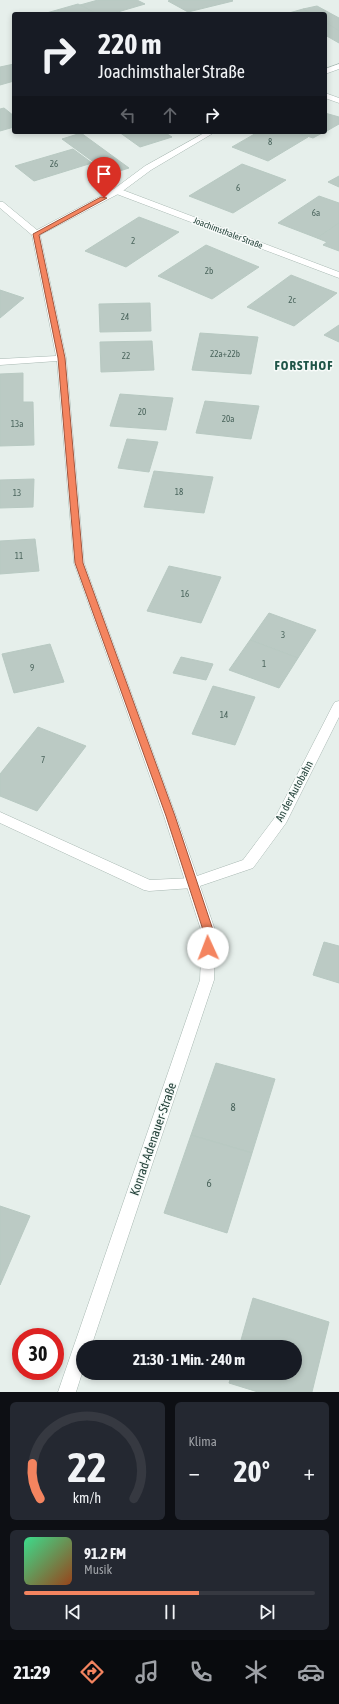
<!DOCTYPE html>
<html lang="de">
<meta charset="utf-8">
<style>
body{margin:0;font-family:"Asap Condensed",sans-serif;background:#242831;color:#f1f3f6;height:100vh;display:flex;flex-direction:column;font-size:15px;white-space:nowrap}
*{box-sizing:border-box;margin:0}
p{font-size:13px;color:#9ea1a6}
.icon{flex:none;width:22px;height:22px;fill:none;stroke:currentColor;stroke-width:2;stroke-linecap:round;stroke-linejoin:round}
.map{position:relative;height:1392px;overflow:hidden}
.panel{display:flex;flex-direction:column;gap:10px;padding:10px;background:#0d0f14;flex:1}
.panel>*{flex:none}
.banner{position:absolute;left:12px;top:12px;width:315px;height:122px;border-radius:4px;box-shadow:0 2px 6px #0003;background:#171b24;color:#f1f3f6;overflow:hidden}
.speed{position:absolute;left:12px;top:1328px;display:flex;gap:8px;font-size:20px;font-weight:700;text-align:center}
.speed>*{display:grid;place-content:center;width:52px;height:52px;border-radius:50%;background:#171b24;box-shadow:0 2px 6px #0003;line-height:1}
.speed .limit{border:6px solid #d22;background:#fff;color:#111}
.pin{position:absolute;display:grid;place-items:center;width:34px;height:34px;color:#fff;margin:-41px -17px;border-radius:50% 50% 50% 0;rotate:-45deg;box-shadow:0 0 4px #0007}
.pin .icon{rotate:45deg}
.me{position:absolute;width:44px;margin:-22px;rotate:358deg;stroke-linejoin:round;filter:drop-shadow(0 0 3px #0008)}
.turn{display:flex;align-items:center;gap:14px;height:84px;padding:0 20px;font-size:18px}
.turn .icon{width:52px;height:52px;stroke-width:2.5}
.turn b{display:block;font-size:28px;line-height:34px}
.lanes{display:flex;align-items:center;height:38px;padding:0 20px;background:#0003;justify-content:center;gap:20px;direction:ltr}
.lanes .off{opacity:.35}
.big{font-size:30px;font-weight:700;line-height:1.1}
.panel .card{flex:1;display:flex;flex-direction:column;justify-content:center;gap:6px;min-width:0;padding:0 14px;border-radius:6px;background:#242831}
.panel .dial{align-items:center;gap:0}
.dial svg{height:104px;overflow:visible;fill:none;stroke:#363941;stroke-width:7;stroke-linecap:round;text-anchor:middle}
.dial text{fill:#f1f3f6;stroke:none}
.song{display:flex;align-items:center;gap:12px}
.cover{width:48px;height:48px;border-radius:6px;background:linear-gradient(135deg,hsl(150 70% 55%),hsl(20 70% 35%))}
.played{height:4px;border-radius:2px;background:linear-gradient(90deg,#f4845f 60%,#363941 60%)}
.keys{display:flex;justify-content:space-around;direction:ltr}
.heat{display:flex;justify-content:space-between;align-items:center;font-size:22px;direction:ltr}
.panel .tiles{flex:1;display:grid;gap:10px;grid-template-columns:1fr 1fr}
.card:last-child{grid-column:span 2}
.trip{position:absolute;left:76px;top:1340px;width:226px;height:40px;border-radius:20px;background:#171b24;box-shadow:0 2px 6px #0003;font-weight:700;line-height:40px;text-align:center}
.tab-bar{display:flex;height:64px;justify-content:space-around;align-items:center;background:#090b0e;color:#9ea1a6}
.tab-bar .icon{width:28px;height:28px}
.tab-bar .on{color:#f4845f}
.tab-bar b{font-size:18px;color:#f1f3f6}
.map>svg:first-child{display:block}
.building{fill:#bbcac4;stroke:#b8c9c2}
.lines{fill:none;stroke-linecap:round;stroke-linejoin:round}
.lane-casing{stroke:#a8b8b2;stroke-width:1}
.street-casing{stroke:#a8b8b2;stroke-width:1}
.lane{fill:#fff;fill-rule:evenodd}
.street{fill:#fff;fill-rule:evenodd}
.route{fill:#f4845f;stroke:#9f563e}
.labels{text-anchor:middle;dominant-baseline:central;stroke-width:3;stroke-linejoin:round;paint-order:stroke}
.number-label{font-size:9px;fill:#4a645c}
.far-street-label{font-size:9px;fill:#24423a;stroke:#f7fbf9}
.street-label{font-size:11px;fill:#24423a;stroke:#f7fbf9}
.near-number-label{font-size:11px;fill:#4a645c}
.far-district-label{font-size:13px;font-weight:bold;letter-spacing:1px;fill:#1f5548;stroke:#f7fbf9}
.near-street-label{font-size:13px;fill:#24423a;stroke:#f7fbf9}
</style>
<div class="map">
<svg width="339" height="1392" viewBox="0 0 339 1392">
<rect width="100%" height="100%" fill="#e6efeb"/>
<!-- building -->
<g class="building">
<polygon points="98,0 137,0 145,4 111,14 97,14 80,5"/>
<polygon points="171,0 232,0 233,1 188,12 168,1"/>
<polygon points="78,4 97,14 43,14"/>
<polygon points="317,6 339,18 339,31 325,22 325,14 311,14 303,9"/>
<polygon points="303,9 311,14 289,13"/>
<polygon points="325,22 339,31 339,43 325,35"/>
<polygon points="14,64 14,81 0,85 0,67"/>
<polygon points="4,108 14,116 14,127 0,131 0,109"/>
<polygon points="325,113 339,117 339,124 325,132"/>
<polygon points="119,132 164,132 172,137 140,147"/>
<polygon points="258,132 295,132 308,137 268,161 232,147"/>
<polygon points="295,132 324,132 313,138"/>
<polygon points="81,133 129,168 110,174 62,139"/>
<polygon points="73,149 92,163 34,181 15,166"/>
<polygon points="242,164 286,180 233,213 189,196"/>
<polygon points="339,176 339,187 328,182"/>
<polygon points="319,196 339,203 339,223 317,238 278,223"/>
<polygon points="139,217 179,232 126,267 85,251"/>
<polygon points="339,223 339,251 323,245 327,242 317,238"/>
<polygon points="206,245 259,267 212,299 158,276"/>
<polygon points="291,275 337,293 294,326 247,307"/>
<polygon points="0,290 24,298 0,318"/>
<polygon points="150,303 151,331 100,332 99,304"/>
<polygon points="339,325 339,342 324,335"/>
<polygon points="200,333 258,337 251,374 192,370"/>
<polygon points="152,341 154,370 101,372 100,342"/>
<polygon points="23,373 23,402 33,402 34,445 0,446 0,374"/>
<polygon points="120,394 173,398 166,430 110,426"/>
<polygon points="205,401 259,406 251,439 196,433"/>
<polygon points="127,439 158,442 149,472 118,468"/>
<polygon points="154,471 213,477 204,513 144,507"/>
<polygon points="34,479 33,507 0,508 0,480"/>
<polygon points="35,539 39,571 0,574 0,541"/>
<polygon points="169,566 221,577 201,623 147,611"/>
<polygon points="269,613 316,630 298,658 250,640"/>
<polygon points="250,640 298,658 279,688 229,670"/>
<polygon points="50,644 64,682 14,693 2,654"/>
<polygon points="181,657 213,664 206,680 173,673"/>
<polygon points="213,686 255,697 235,745 192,734"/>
<polygon points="38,727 86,746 37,811 0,796 0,774"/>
<polygon points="324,942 339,946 339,983 313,975"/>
<polygon points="216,1063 275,1079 252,1153 191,1135"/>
<polygon points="191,1135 252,1153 227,1233 164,1213"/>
<polygon points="0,1206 30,1216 0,1285"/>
<polygon points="253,1298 329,1322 312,1392 258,1392 229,1383 232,1373 295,1373 295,1347 239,1347"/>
</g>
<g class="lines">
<defs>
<g id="lane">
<polygon points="114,189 120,189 339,272 339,278 114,193"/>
<polygon points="0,812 150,880 192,878 197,879 199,883 197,887 192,888 149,891 144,890 0,823"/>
</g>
<g id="street">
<polygon points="339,64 339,69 325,74 325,69"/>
<polygon points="325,93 339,98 339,103 325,98"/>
<polygon points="206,132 215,132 151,170 120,193 40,235 66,358 84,563 176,816 197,876 243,860 276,816 333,705 335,702 339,701 339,717 286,823 253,868 200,886 216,933 214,980 91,1347 83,1347 83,1370 76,1392 58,1392 200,980 202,933 164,816 74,563 57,361 0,365 0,359 56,356 32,235 0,208 0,202 3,202 37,230 114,189 145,166"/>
</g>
</defs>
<!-- lane casing -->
<use href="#lane" class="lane-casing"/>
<!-- street casing -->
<use href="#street" class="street-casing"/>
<!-- lane -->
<use href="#lane" class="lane"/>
<!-- street -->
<use href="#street" class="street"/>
</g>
<!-- route -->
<polygon class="route" points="101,197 107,198 39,235 65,358 83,563 175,816 214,933 212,952 208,953 204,952 203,948 204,933 166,816 75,563 58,358 33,234"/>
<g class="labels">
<!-- number labels -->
<g class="number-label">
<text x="270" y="142">8</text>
<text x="54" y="164">26</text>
<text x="238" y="188">6</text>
<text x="316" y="213">6a</text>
<text x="133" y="241">2</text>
<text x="209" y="271">2b</text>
<text x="292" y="300">2c</text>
<text x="125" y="317">24</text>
<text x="225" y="354">22a+22b</text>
<text x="126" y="356">22</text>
<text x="142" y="412">20</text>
<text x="228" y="419">20a</text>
<text x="17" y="424">13a</text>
<text x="179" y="492">18</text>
<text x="17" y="493">13</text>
<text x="19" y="556">11</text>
<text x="185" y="594">16</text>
<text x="283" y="635">3</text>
<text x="264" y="664">1</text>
<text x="32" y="668">9</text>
<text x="224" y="715">14</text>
<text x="43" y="760">7</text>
</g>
<!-- far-street labels -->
<g class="far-street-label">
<text transform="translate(228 233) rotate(21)">Joachimsthaler Straße</text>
</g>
<!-- street labels -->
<g class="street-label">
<text transform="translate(294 791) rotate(-62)">An der Autobahn</text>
</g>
<!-- near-number labels -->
<g class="near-number-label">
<text x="233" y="1107">8</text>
<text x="209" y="1183">6</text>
</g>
<!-- far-district labels -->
<g class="far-district-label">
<text x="304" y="365">FORSTHOF</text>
</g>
<!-- near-street labels -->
<g class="near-street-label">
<text transform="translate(153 1139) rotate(-71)">Konrad-Adenauer-Straße</text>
</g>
</g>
</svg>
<div class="speed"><div class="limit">30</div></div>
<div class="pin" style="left:104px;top:198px;background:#d93025"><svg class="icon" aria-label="arrive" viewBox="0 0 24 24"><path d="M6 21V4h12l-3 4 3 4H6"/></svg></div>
<svg class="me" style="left:208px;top:948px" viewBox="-20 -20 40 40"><circle r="19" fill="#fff"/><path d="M0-13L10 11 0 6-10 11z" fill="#f4845f"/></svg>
<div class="trip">21:30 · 1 Min. · 240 m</div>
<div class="banner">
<div class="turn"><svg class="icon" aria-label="right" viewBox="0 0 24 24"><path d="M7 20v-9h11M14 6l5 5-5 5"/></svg><div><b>220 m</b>Joachimsthaler Straße</div></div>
<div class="lanes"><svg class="icon off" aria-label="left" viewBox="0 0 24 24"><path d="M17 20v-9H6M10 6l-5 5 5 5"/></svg><svg class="icon off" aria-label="ahead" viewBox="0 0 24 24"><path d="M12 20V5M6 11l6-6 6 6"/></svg><svg class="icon" aria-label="right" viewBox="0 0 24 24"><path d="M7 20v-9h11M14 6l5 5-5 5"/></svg></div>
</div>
</div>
<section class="panel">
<div class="tiles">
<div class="card dial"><svg viewBox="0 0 100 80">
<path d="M14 69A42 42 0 1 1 86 69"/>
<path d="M14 69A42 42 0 0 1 8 42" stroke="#f4845f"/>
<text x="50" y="56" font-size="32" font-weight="700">22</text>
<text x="50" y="72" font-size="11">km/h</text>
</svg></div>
<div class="card"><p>Klima</p>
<div class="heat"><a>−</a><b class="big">20°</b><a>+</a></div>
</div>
<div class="card">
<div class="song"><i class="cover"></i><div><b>91.2 FM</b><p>Musik</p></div></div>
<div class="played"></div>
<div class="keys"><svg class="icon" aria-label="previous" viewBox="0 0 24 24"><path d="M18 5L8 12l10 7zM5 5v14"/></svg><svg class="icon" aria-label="pause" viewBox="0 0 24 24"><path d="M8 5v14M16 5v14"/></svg><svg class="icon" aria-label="next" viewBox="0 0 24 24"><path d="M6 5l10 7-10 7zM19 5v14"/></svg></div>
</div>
</div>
</section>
<nav class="tab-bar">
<b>21:29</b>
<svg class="icon on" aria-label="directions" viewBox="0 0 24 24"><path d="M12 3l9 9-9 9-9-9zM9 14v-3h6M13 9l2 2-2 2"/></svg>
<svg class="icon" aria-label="music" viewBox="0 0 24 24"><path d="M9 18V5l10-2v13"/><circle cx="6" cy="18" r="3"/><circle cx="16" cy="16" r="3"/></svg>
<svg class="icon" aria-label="phone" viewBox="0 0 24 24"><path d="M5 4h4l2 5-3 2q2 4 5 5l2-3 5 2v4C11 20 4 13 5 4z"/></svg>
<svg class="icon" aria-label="climate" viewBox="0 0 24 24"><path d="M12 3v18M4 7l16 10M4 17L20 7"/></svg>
<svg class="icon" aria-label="car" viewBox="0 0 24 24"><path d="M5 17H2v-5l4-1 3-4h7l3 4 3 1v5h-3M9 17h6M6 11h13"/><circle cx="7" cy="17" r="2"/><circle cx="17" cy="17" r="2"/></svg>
</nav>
